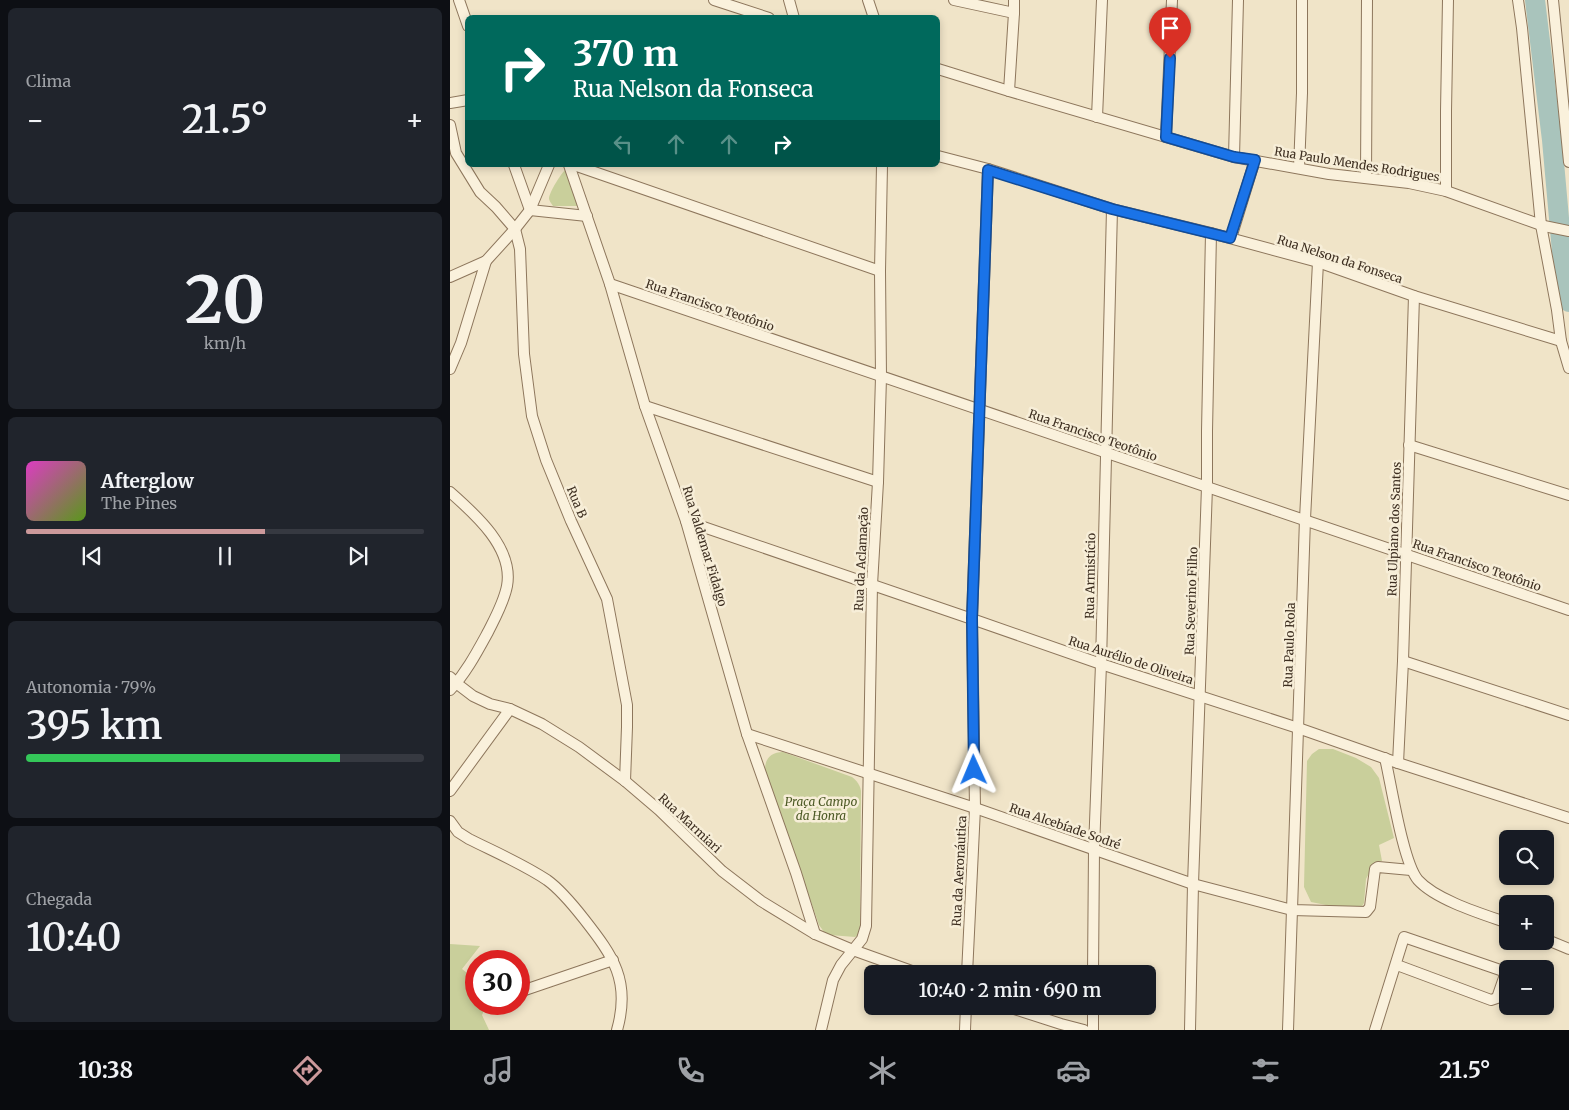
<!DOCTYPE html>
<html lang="pt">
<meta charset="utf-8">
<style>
body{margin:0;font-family:Merriweather,serif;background:#20242c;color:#f1f3f6;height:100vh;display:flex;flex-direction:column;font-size:19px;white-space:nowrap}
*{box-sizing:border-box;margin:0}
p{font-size:16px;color:#9ea1a6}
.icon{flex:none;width:28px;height:28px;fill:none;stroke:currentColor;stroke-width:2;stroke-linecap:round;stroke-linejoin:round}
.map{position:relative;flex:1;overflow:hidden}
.details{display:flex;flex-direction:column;gap:8px;padding:8px;background:#0d0f14;width:450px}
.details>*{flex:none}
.banner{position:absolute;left:15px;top:15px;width:475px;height:152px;border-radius:8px;box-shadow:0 2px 8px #0003;background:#00695c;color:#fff;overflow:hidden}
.buttons{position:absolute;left:1049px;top:830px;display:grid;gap:10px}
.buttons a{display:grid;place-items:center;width:55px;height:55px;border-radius:8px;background:#171b24;box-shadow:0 2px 8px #0003;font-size:25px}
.speed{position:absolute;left:15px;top:950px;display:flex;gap:10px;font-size:25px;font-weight:700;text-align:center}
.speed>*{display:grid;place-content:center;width:65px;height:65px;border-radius:50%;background:#171b24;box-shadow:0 2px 8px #0003;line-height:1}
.speed .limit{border:8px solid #d22;background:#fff;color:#111}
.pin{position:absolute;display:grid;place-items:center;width:42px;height:42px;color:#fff;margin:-51px -21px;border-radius:50% 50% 50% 0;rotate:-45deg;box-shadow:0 0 5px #0007}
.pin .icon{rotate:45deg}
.me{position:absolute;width:55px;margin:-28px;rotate:359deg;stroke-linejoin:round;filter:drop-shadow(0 0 4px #0008)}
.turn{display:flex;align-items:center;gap:18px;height:105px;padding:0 25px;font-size:22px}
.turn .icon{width:65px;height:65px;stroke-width:2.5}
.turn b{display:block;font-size:35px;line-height:42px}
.lanes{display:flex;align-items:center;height:48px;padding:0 25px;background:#0003;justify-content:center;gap:25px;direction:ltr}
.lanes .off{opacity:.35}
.big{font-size:38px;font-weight:600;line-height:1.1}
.details .card{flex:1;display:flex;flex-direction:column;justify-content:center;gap:8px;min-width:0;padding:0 18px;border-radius:8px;background:#20242c}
.details .dial{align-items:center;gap:0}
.dial b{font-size:65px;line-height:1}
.song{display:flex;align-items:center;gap:15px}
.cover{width:60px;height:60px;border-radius:8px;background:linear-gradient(135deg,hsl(310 70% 55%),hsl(90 70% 35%))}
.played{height:5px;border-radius:2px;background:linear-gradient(90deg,#cc999b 60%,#363941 60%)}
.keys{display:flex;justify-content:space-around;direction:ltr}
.heat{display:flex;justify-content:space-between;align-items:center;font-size:28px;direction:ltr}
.charge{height:8px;border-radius:4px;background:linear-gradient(90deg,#34c759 79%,#363941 0)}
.trip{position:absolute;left:414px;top:965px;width:292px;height:50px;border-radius:8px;background:#171b24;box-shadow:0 2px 8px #0003;font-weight:600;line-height:50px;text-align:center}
.dock{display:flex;height:80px;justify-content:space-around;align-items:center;background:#090b0e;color:#9ea1a6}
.dock .icon{width:35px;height:35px}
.dock .current{color:#cc999b}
.dock b{font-size:22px;color:#f1f3f6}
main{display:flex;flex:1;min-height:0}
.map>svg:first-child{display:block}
.green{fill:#c9cf9b}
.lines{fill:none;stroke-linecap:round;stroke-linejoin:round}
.river{stroke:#a9c4bc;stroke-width:20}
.street-casing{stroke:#8d765c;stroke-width:12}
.street{stroke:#faf1dc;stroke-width:10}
.route-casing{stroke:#114b97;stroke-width:12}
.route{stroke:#1a73e8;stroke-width:9}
.labels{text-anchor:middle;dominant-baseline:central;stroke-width:5;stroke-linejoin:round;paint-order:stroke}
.street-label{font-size:12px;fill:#3d2e20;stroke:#f7eed8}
.park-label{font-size:12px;font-style:italic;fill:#4d5a26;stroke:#f7eed8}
</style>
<main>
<section class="details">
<div class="card"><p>Clima</p>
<div class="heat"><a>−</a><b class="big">21.5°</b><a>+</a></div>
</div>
<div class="card dial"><b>20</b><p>km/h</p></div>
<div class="card">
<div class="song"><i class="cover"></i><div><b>Afterglow</b><p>The Pines</p></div></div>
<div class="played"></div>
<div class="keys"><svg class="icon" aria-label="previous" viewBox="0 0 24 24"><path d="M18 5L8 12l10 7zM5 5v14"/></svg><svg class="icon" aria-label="pause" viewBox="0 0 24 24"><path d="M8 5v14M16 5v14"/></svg><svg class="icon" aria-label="next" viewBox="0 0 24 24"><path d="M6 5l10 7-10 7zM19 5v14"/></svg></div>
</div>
<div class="card"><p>Autonomia · 79%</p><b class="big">395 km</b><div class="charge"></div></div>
<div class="card"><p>Chegada</p><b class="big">10:40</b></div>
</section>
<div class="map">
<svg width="1119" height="1030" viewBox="0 0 1119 1030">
<rect width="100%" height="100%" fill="#f0e4c8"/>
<!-- green -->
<g class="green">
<path d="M117 168 128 203 127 206H103C101 203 100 202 99 199 99 192 112 172 117 168Z"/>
<polygon points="869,749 883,749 906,758 921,767 929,778 944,838 929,845 932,861 925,862 916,879 914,903 911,908 881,906 861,902 854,887 857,761 862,754"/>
<path d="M333 752 402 777C407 781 410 785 411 791L410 931 408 935 405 937 380 935 374 932 369 925 315 769C315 758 322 752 333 752Z"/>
<polygon points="0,944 30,946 12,969 26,980 26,1004 37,1004 32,1015 39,1030 0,1030"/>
</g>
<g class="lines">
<!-- river -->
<polyline class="river" points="1085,0 1102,140 1113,263 1119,302"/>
<defs>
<g id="street">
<polyline points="9,0 18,26"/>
<polyline points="264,0 319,18"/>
<polyline points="339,0 344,18"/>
<polyline points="418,0 424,18"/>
<polyline points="504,0 564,13 559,91"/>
<polyline points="1068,0 1072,28 1091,225 1107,310 1111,341 1119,368"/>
<polyline points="1103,0 1119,162"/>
<polyline points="564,13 564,0"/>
<polyline points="488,69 559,91 784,157 879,174 959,183 996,191 1094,226 1119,231"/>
<polyline points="0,103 18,100"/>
<polyline points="647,117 652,0"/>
<polyline points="0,125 6,153 30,192 46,207 65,229 70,249 74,354 82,416 96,460 121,521 157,599 177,705 177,727 175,781"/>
<polyline points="716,137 722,0"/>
<polyline points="488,156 538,169 662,209 761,233 868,262 964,296 1111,341"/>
<polyline points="784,157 788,0"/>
<polyline points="64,165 80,210 137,216"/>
<polyline points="119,165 160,284 195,406 236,521 297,734 346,873 365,934"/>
<polyline points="124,165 430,271"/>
<polyline points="849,168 852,93 852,0"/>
<polyline points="916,177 917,0"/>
<polyline points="996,191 996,111 998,0"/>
<polyline points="781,238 805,160"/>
<polyline points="0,277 36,261 65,229 80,210 99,165"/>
<polyline points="160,284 1119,610"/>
<polyline points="0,369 11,343 36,261"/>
<polyline points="195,406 428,482"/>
<polyline points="959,445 1119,495"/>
<path d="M0 492C25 514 64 548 57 586 54 602 45 618 38 632 27 652 16 673 0 690"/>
<polyline points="236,521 522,619 651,664 848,728 948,763 1119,818"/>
<polyline points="953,661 1119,715"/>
<polyline points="0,677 6,683 23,696 40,704 60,709 92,724 129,747 175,781 209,810 272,871 311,901 365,934 403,950 470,974"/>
<polyline points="297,734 525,808 743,884 842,910 916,912 920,907 925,869 928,867 961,870"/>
<path d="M935 758C941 783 953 863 968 880 986 900 1032 914 1058 923"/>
<polyline points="948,763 953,661 964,296"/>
<polyline points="0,791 60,709"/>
<path d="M0 821 8 832 19 839C45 852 73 864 97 880 111 890 123 905 134 919 163 956 181 981 167 1030"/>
<polyline points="1095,939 1119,949"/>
<polyline points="517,974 525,808 522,619 538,169"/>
<polyline points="643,974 644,849 651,664 662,209"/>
<polyline points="69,992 163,960"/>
<polyline points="555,1006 611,1024 634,1030"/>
<polyline points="371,1030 383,980 391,965 412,939 416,926 422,585 428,482 431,377 430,271 432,165"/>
<polyline points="515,1030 516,1006"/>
<polyline points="643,1030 643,1006"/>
<polyline points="740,1030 743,884 757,487 757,431 761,233"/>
<polyline points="838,1030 855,519 868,262"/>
<polyline points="925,1030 954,937 1056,972 1047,998 1041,1000 947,965"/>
</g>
</defs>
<!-- street casing -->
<use href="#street" class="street-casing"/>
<!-- street -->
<use href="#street" class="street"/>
</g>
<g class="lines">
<defs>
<polyline id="route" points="524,770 522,618 538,170 662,209 780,238 805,160 784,157 716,137 720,58"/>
</defs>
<!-- route casing -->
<use href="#route" class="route-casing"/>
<!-- route -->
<use href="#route" class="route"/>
</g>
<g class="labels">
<!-- street labels -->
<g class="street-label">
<text transform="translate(907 164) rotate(9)">Rua Paulo Mendes Rodrigues</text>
<text transform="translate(890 259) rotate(18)">Rua Nelson da Fonseca</text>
<text transform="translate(260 305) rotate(19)">Rua Francisco Teotônio</text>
<text transform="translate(643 435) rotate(19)">Rua Francisco Teotônio</text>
<text transform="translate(127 502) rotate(67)">Rua B</text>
<text transform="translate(944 529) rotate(-88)">Rua Ulpiano dos Santos</text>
<text transform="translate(255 546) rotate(73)">Rua Valdemar Fidalgo</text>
<text transform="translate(411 559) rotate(-87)">Rua da Aclamação</text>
<text transform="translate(1027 565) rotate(19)">Rua Francisco Teotônio</text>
<text transform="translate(640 576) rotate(-89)">Rua Armistício</text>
<text transform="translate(741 601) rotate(-88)">Rua Severino Filho</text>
<text transform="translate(839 645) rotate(-88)">Rua Paulo Rola</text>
<text transform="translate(681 660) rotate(18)">Rua Aurélio de Oliveira</text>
<text transform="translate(240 823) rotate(43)">Rua Marmiari</text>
<text transform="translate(615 826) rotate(19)">Rua Alcebíade Sodré</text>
<text transform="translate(509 871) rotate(-87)">Rua da Aeronáutica</text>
</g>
<!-- park labels -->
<g class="park-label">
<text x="371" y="801">Praça Campo<tspan x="371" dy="14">da Honra</tspan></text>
</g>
</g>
</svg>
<div class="buttons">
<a><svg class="icon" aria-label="search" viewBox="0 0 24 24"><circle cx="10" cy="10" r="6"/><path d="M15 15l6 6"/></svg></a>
<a>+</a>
<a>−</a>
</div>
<div class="speed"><div class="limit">30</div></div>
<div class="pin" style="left:720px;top:58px;background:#d93025"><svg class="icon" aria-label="arrive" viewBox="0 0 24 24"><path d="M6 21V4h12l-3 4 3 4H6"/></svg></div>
<svg class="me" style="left:524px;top:770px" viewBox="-20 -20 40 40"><path d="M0-17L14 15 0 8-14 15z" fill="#1a73e8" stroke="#fff" stroke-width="4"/></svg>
<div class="trip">10:40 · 2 min · 690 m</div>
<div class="banner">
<div class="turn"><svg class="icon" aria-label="right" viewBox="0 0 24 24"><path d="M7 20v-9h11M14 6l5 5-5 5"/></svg><div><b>370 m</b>Rua Nelson da Fonseca</div></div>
<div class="lanes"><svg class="icon off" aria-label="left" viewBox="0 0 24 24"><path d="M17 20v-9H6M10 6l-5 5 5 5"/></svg><svg class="icon off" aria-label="ahead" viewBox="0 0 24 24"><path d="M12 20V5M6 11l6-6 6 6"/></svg><svg class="icon off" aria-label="ahead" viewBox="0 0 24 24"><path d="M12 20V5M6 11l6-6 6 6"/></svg><svg class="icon" aria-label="right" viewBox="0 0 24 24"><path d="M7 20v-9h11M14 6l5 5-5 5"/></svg></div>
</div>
</div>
</main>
<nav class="dock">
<b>10:38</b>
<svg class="icon current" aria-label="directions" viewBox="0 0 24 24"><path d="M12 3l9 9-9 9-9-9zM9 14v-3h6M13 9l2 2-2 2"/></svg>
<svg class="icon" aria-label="music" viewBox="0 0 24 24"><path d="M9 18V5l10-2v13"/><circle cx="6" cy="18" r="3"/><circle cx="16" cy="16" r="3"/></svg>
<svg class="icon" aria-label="phone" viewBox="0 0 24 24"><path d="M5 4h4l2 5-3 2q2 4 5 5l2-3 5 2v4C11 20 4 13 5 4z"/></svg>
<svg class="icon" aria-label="climate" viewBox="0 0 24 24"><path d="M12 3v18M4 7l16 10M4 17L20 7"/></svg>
<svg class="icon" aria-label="car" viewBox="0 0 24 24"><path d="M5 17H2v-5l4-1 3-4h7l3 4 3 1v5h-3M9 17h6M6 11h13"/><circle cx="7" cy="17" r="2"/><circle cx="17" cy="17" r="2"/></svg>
<svg class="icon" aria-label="filters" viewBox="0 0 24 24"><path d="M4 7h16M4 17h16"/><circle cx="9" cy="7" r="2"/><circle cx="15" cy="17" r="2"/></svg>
<b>21.5°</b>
</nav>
